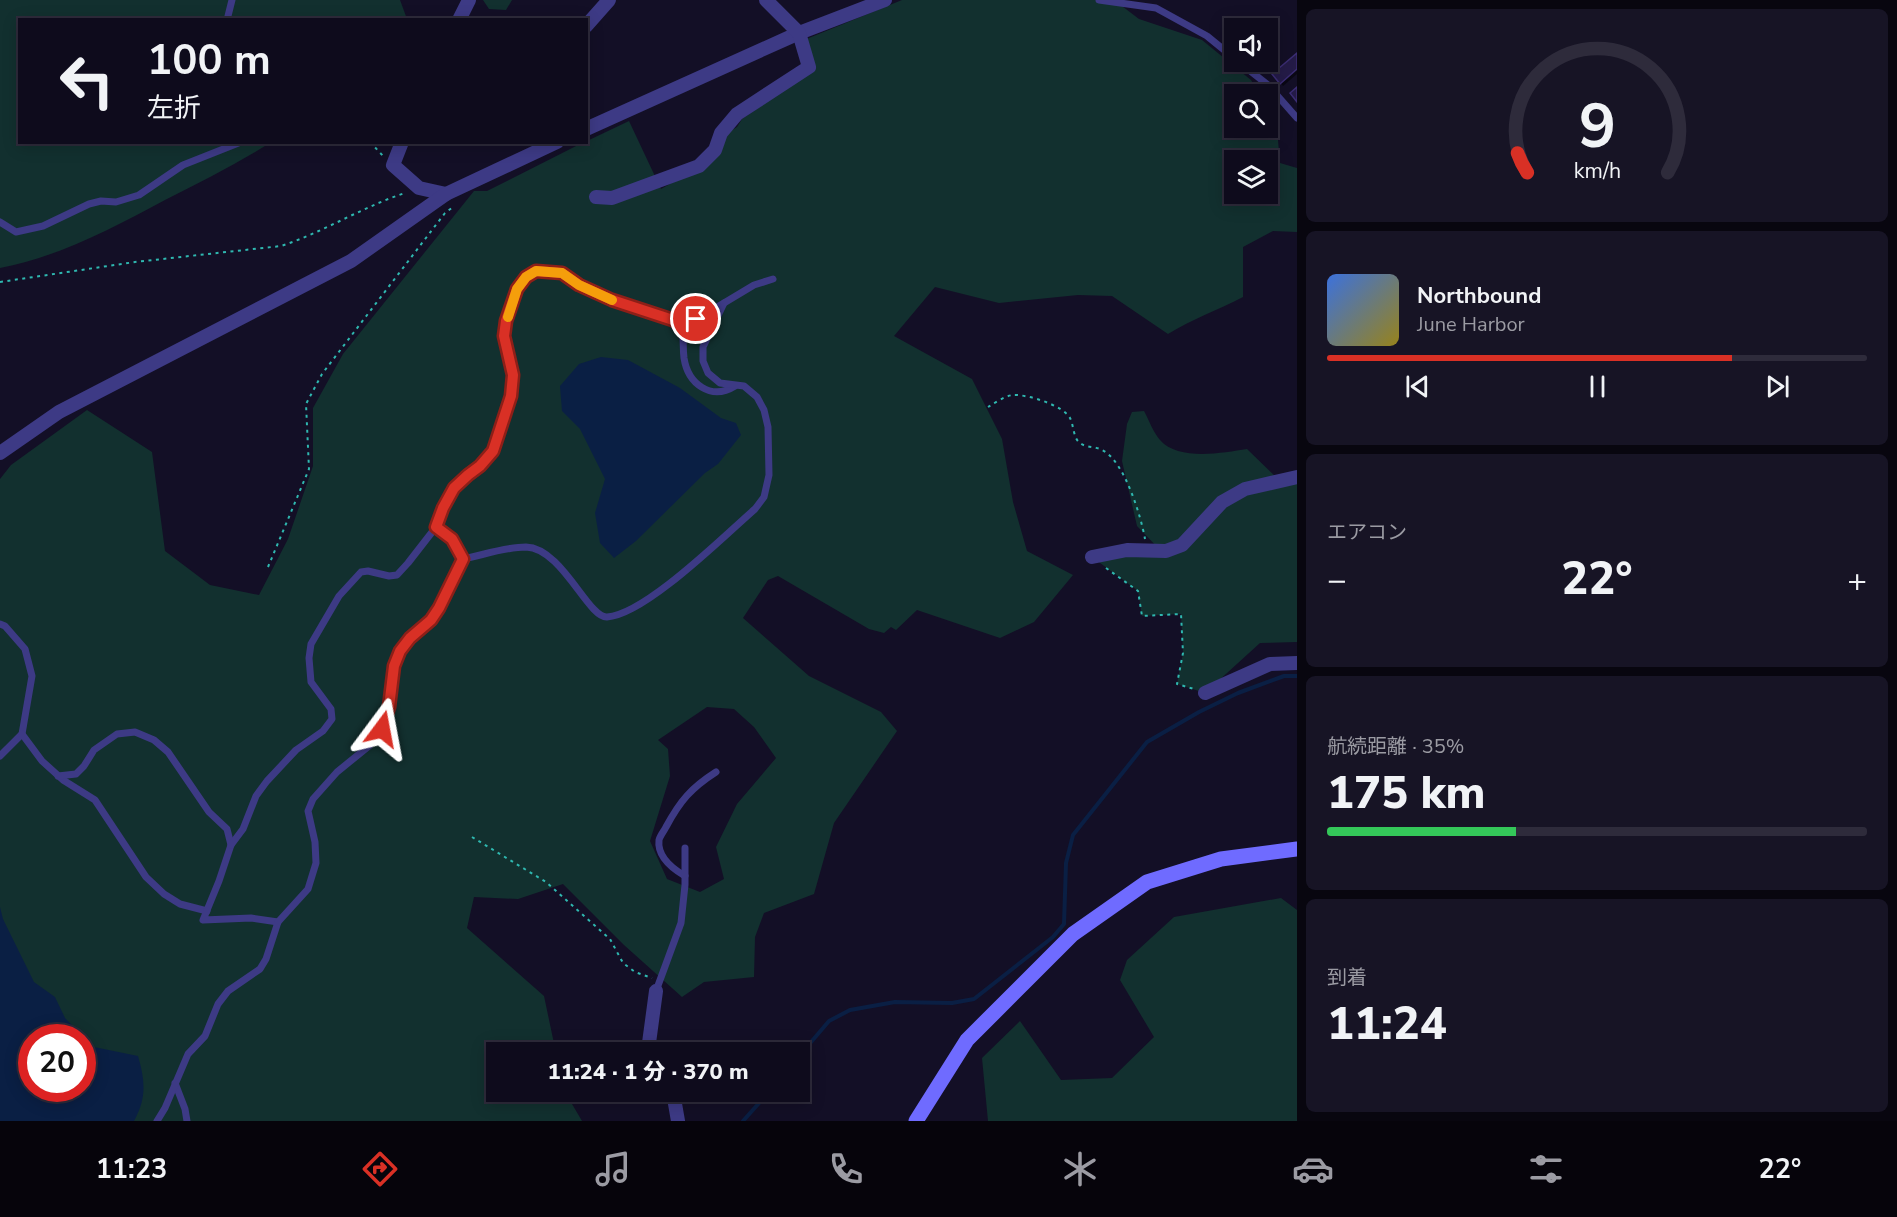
<!DOCTYPE html>
<html lang="ja">
<meta charset="utf-8">
<style>
body{margin:0;font-family:"Nunito Sans","Noto Sans JP",sans-serif;background:#171425;color:#f1f3f6;height:100vh;display:flex;flex-direction:column;font-size:22px;white-space:nowrap}
*{box-sizing:border-box;margin:0}
p{font-size:20px;color:#9b9ba3}
.icon{flex:none;width:33px;height:33px;fill:none;stroke:currentColor;stroke-width:2;stroke-linecap:round;stroke-linejoin:round}
.map{position:relative;flex:1;overflow:hidden}
.sheet{display:flex;flex-direction:column;gap:9px;padding:9px;background:#08060f;width:600px}
.sheet>*{flex:none}
.hud{position:absolute;left:18px;top:18px;width:570px;height:126px;border-radius:0px;box-shadow:0 3px 15px #0003,0 0 0 2px #2e2b3b;background:#0e0b1c;color:#f1f3f6;overflow:hidden}
.buttons{position:absolute;left:1224px;top:18px;display:grid;gap:12px}
.buttons a{display:grid;place-items:center;width:54px;height:54px;border-radius:0px;background:#0e0b1c;box-shadow:0 3px 15px #0003,0 0 0 2px #2e2b3b;font-size:30px}
.speed{position:absolute;left:18px;top:1024px;display:flex;gap:12px;font-size:30px;font-weight:700;text-align:center}
.speed>*{display:grid;place-content:center;width:78px;height:78px;border-radius:50%;background:#0e0b1c;box-shadow:0 3px 15px #0003,0 0 0 2px #2e2b3b;line-height:1}
.speed .limit{border:9px solid #d22;background:#fff;color:#111}
.pin{position:absolute;display:grid;place-items:center;width:51px;height:51px;color:#fff;margin:-26px;border:3px solid #fff;border-radius:50%;box-shadow:0 2px 6px #0007}
.me{position:absolute;width:66px;margin:-33px;rotate:13deg;stroke-linejoin:round;filter:drop-shadow(0 0 4px #0008)}
.turn{display:flex;align-items:center;gap:21px;height:126px;padding:0 30px;font-size:27px}
.turn .icon{width:78px;height:78px;stroke-width:2.5}
.turn b{display:block;font-size:42px;line-height:51px}
.big{font-size:45px;font-weight:800;line-height:1.1}
.sheet .tile{flex:1;display:flex;flex-direction:column;justify-content:center;gap:9px;min-width:0;padding:0 21px;border-radius:9px;background:#171425}
.sheet .dial{align-items:center;gap:0}
.dial svg{height:156px;overflow:visible;fill:none;stroke:#2e2b3b;stroke-width:7;stroke-linecap:round;text-anchor:middle}
.dial text{fill:#f1f3f6;stroke:none}
.song{display:flex;align-items:center;gap:18px}
.cover{width:72px;height:72px;border-radius:9px;background:linear-gradient(135deg,hsl(220 70% 55%),hsl(50 70% 35%))}
.played{height:6px;border-radius:3px;background:linear-gradient(90deg,#d93025 75%,#2e2b3b 75%)}
.keys{display:flex;justify-content:space-around;direction:ltr}
.heat{display:flex;justify-content:space-between;align-items:center;font-size:33px;direction:ltr}
.charge{height:9px;border-radius:4px;background:linear-gradient(90deg,#34c759 35%,#2e2b3b 0)}
.trip{position:absolute;left:486px;top:1042px;width:324px;height:60px;border-radius:0px;background:#0e0b1c;box-shadow:0 3px 15px #0003,0 0 0 2px #2e2b3b;font-weight:800;line-height:60px;text-align:center}
.tabs{display:flex;height:96px;justify-content:space-around;align-items:center;background:#06040b;color:#9b9ba3}
.tabs .icon{width:42px;height:42px}
.tabs .active{color:#d93025}
.tabs b{font-size:27px;color:#f1f3f6}
main{display:flex;flex:1;min-height:0}
.map>svg:first-child{display:block}
.green{fill:#12302f;fill-rule:evenodd}
.water{fill:#0a1f44;fill-rule:evenodd}
.shadow{fill:#0007}
.lines{fill:none;stroke-linecap:round;stroke-linejoin:round}
.stream{stroke:#0a1f44;stroke-width:4}
.building{fill:#241b47;stroke:#3b2d73;stroke-width:1.5}
.path{stroke:#2fb8b0;stroke-width:2;stroke-dasharray:3 4.5;stroke-linecap:butt}
.lane{stroke:#3d3a85;stroke-width:7}
.street{stroke:#3d3a85;stroke-width:14}
.secondary{stroke:#6f6bff;stroke-width:15}
.route-casing{stroke:#8d1f18;stroke-width:15}
.route{stroke:#d93025;stroke-width:10}
.slow{stroke:#f59e0b;stroke-width:10}
</style>
<main>
<div class="map">
<svg width="1297" height="1121" viewBox="0 0 1297 1121">
<rect width="100%" height="100%" fill="#130f26"/>
<!-- green -->
<g class="green">
<path d="M0 0H400L407 19 20 20V142L270 143C236 164 201 182 165 200 113 228 58 257 0 268Z"/>
<polygon points="483,0 512,0 506,10 489,9"/>
<path d="M902 0H1114L1139 19 1202 40 1251 80 1259 94H1234V128H1268V111L1277 129 1280 163 1297 168V232L1273 231 1243 247V297C1218 310 1192 319 1168 334L1112 296 1078 295 999 303 935 287 894 336 972 379 1002 439 1013 502 1027 551 1073 575 1034 622 1000 638 917 610 896 630 891 627 884 633 869 629 778 576 768 580 743 618 809 676 881 712 897 731 834 823 814 894 764 913 755 937 754 977 704 982 682 997 624 945 563 884 518 899 474 897 467 928 544 996 556 1053H496V1092H565L582 1121H0V479L11 465 87 410 152 452 165 551 210 585 259 595 288 539 313 466V408L343 354 474 191H487L582 143 586 142 587 141 629 121 661 189 712 160 727 133 737 127 742 119 812 71 804 40ZM1234 160H1268V194H1234ZM707 707 734 709 754 727 776 758 737 804 716 847 724 879 700 892 667 879 650 841 670 776 668 749 658 740ZM32 1038H82V1089H32Z"/>
<path d="M1144 411C1149 420 1153 432 1160 440 1178 461 1222 453 1247 449L1279 480 1297 477V642L1260 643 1205 693 1177 684 1183 653 1181 614 1142 616 1138 591 1092 557 1160 550 1137 526 1122 461 1127 424 1132 412Z"/>
<polygon points="1281,898 1297,910 1297,1121 988,1121 982,1058 1020,1021 1061,1080 1112,1078 1154,1037 1120,980 1127,960 1174,917"/>
</g>
<!-- water -->
<g class="water">
<polygon points="601,357 628,360 680,388 721,418 736,423 741,435 718,464 705,473 636,541 614,558 600,543 595,513 605,479 580,429 562,411 560,386 579,364"/>
<path d="M0 907 3 919 34 982 55 997 65 1018 94 1047 138 1056C145 1080 147 1098 134 1121H0ZM32 1038H82V1089H32Z"/>
</g>
<!-- shadow -->
<polygon class="shadow" points="1297,55 1297,74 1283,86 1274,74"/>
<g class="lines">
<!-- stream -->
<g class="stream">
<polyline points="800,1055 829,1021 850,1010 895,1002 952,1003 974,999 1053,937 1064,924 1066,863 1073,835 1147,742 1199,712 1238,693 1284,676 1297,676"/>
<polyline points="743,1121 769,1092"/>
</g>
</g>
<!-- building -->
<g class="building">
<polygon points="1297,53 1297,69 1280,84 1272,74"/>
<polygon points="1297,87 1297,102 1290,93"/>
</g>
<g class="lines">
<!-- path -->
<g class="path">
<polyline points="370,142 384,157"/>
<path d="M0 282 135 262 281 246C324 232 362 207 405 193"/>
<path d="M988 407C995 403 1004 396 1013 395 1026 394 1063 405 1070 418 1074 426 1073 438 1080 443 1086 448 1095 446 1102 450 1124 460 1141 516 1145 539"/>
<polyline points="268,567 309,469 306,404 322,374 445,213 453,207"/>
<polyline points="1106,568 1138,591 1142,616 1181,614 1183,653 1177,684 1194,689"/>
<polyline points="472,837 546,882 610,939 623,963 635,972 652,978"/>
</g>
<!-- lane -->
<g class="lane">
<polyline points="1099,0 1156,8 1207,36 1234,58"/>
<polyline points="227,20 232,0"/>
<polyline points="1239,62 1268,85 1297,118"/>
<polyline points="0,222 16,232 43,226 89,204 101,201 116,202 139,195 183,165 241,142"/>
<path d="M676 321C686 335 682 342 684 358 688 384 711 401 735 386"/>
<polyline points="436,527 452,539 463,559"/>
<polyline points="0,624 5,626 25,649 32,676 22,734 0,756"/>
<polyline points="22,734 42,761 63,780 95,800 146,877 164,894 180,904 207,911"/>
<polyline points="58,776 76,774 84,766 94,750 117,734 135,732 154,740 168,752 209,812 227,829 231,845 219,881 203,920 251,918 278,922"/>
<polyline points="231,845 243,829 256,796 267,781 296,750 323,731 332,719 331,709 311,682 309,658 311,644 339,596 361,572 368,571 389,576 397,575 408,563 436,527 443,508 454,488 468,475 480,466 493,451 511,396 513,375 504,336 506,321 517,289 526,277 536,271 562,273 579,285 612,300 676,321 696,319 724,303"/>
<path d="M685 876C673 869 657 857 659 840 660 836 664 831 666 827 680 801 691 788 716 772"/>
<polyline points="656,991 681,923 685,885 685,848"/>
<polyline points="175,1083 185,1109 187,1121"/>
<path d="M157 1121 165 1108 188 1054 205 1036 218 1004 228 991 260 969 266 959 278 922 308 889 316 863 315 842 308 811 313 799 337 772 369 746 382 729 389 707 394 666 400 651 410 638 431 620 439 608 463 559C483 555 506 547 526 547 562 548 588 618 607 617 645 615 725 535 755 509L764 497 769 475 768 427 764 410 757 397 744 386 720 383 708 373 703 361V347L724 303 754 285 773 279"/>
</g>
<!-- street -->
<g class="street">
<polyline points="459,20 469,0"/>
<polyline points="586,26 609,0"/>
<polyline points="586,129 799,33 885,0"/>
<polyline points="402,142 393,165 419,188 446,194"/>
<polyline points="596,197 612,198 699,166 715,150 721,133 737,114 809,67 799,33 766,0"/>
<polyline points="0,453 59,412 351,261 446,194 557,142"/>
<polyline points="1092,557 1127,550 1166,551 1182,545 1222,502 1245,489 1297,477"/>
<polyline points="1205,693 1270,664 1297,663"/>
<polyline points="651,1053 649,1043 656,991"/>
<polyline points="670,1092 674,1098 678,1121"/>
</g>
<!-- secondary -->
<polyline class="secondary" points="916,1121 967,1040 1073,934 1147,882 1221,859 1297,849"/>
</g>
<g class="lines">
<defs>
<polyline id="route" points="382,729 389,707 394,666 400,651 410,638 431,620 439,608 463,559 452,539 436,527 443,508 454,488 468,475 480,466 493,451 511,396 513,375 504,336 506,321 517,289 526,277 536,271 562,273 579,285 612,300 676,321 696,319"/>
</defs>
<!-- route casing -->
<use href="#route" class="route-casing"/>
<!-- route -->
<use href="#route" class="route"/>
<!-- slow -->
<polyline class="slow" points="508,317 517,289 526,277 536,271 562,273 579,285 612,300"/>
</g>
</svg>
<div class="buttons">
<a><svg class="icon" aria-label="sound" viewBox="0 0 24 24"><path d="M4 9h4l5-4v14l-5-4H4zM17 9q2 3 0 6"/></svg></a>
<a><svg class="icon" aria-label="search" viewBox="0 0 24 24"><circle cx="10" cy="10" r="6"/><path d="M15 15l6 6"/></svg></a>
<a><svg class="icon" aria-label="layers" viewBox="0 0 24 24"><path d="M12 4l9 5-9 5-9-5zM3 14l9 5 9-5"/></svg></a>
</div>
<div class="speed"><div class="limit">20</div></div>
<div class="pin" style="left:696px;top:319px;background:#d93025"><svg class="icon" aria-label="arrive" viewBox="0 0 24 24"><path d="M6 21V4h12l-3 4 3 4H6"/></svg></div>
<svg class="me" style="left:382px;top:729px" viewBox="-20 -20 40 40"><path d="M0-17L14 15 0 8-14 15z" fill="#d93025" stroke="#fff" stroke-width="4"/></svg>
<div class="trip">11:24 · 1 分 · 370 m</div>
<div class="hud">
<div class="turn"><svg class="icon" aria-label="left" viewBox="0 0 24 24"><path d="M17 20v-9H6M10 6l-5 5 5 5"/></svg><div><b>100 m</b>左折</div></div>
</div>
</div>
<section class="sheet">
<div class="tile dial"><svg viewBox="0 0 100 80">
<path d="M14 69A42 42 0 1 1 86 69"/>
<path d="M14 69A42 42 0 0 1 9 59" stroke="#d93025"/>
<text x="50" y="56" font-size="32" font-weight="700">9</text>
<text x="50" y="72" font-size="11">km/h</text>
</svg></div>
<div class="tile">
<div class="song"><i class="cover"></i><div><b>Northbound</b><p>June Harbor</p></div></div>
<div class="played"></div>
<div class="keys"><svg class="icon" aria-label="previous" viewBox="0 0 24 24"><path d="M18 5L8 12l10 7zM5 5v14"/></svg><svg class="icon" aria-label="pause" viewBox="0 0 24 24"><path d="M8 5v14M16 5v14"/></svg><svg class="icon" aria-label="next" viewBox="0 0 24 24"><path d="M6 5l10 7-10 7zM19 5v14"/></svg></div>
</div>
<div class="tile"><p>エアコン</p>
<div class="heat"><a>−</a><b class="big">22°</b><a>+</a></div>
</div>
<div class="tile"><p>航続距離 · 35%</p><b class="big">175 km</b><div class="charge"></div></div>
<div class="tile"><p>到着</p><b class="big">11:24</b></div>
</section>
</main>
<nav class="tabs">
<b>11:23</b>
<svg class="icon active" aria-label="directions" viewBox="0 0 24 24"><path d="M12 3l9 9-9 9-9-9zM9 14v-3h6M13 9l2 2-2 2"/></svg>
<svg class="icon" aria-label="music" viewBox="0 0 24 24"><path d="M9 18V5l10-2v13"/><circle cx="6" cy="18" r="3"/><circle cx="16" cy="16" r="3"/></svg>
<svg class="icon" aria-label="phone" viewBox="0 0 24 24"><path d="M5 4h4l2 5-3 2q2 4 5 5l2-3 5 2v4C11 20 4 13 5 4z"/></svg>
<svg class="icon" aria-label="climate" viewBox="0 0 24 24"><path d="M12 3v18M4 7l16 10M4 17L20 7"/></svg>
<svg class="icon" aria-label="car" viewBox="0 0 24 24"><path d="M5 17H2v-5l4-1 3-4h7l3 4 3 1v5h-3M9 17h6M6 11h13"/><circle cx="7" cy="17" r="2"/><circle cx="17" cy="17" r="2"/></svg>
<svg class="icon" aria-label="filters" viewBox="0 0 24 24"><path d="M4 7h16M4 17h16"/><circle cx="9" cy="7" r="2"/><circle cx="15" cy="17" r="2"/></svg>
<b>22°</b>
</nav>
